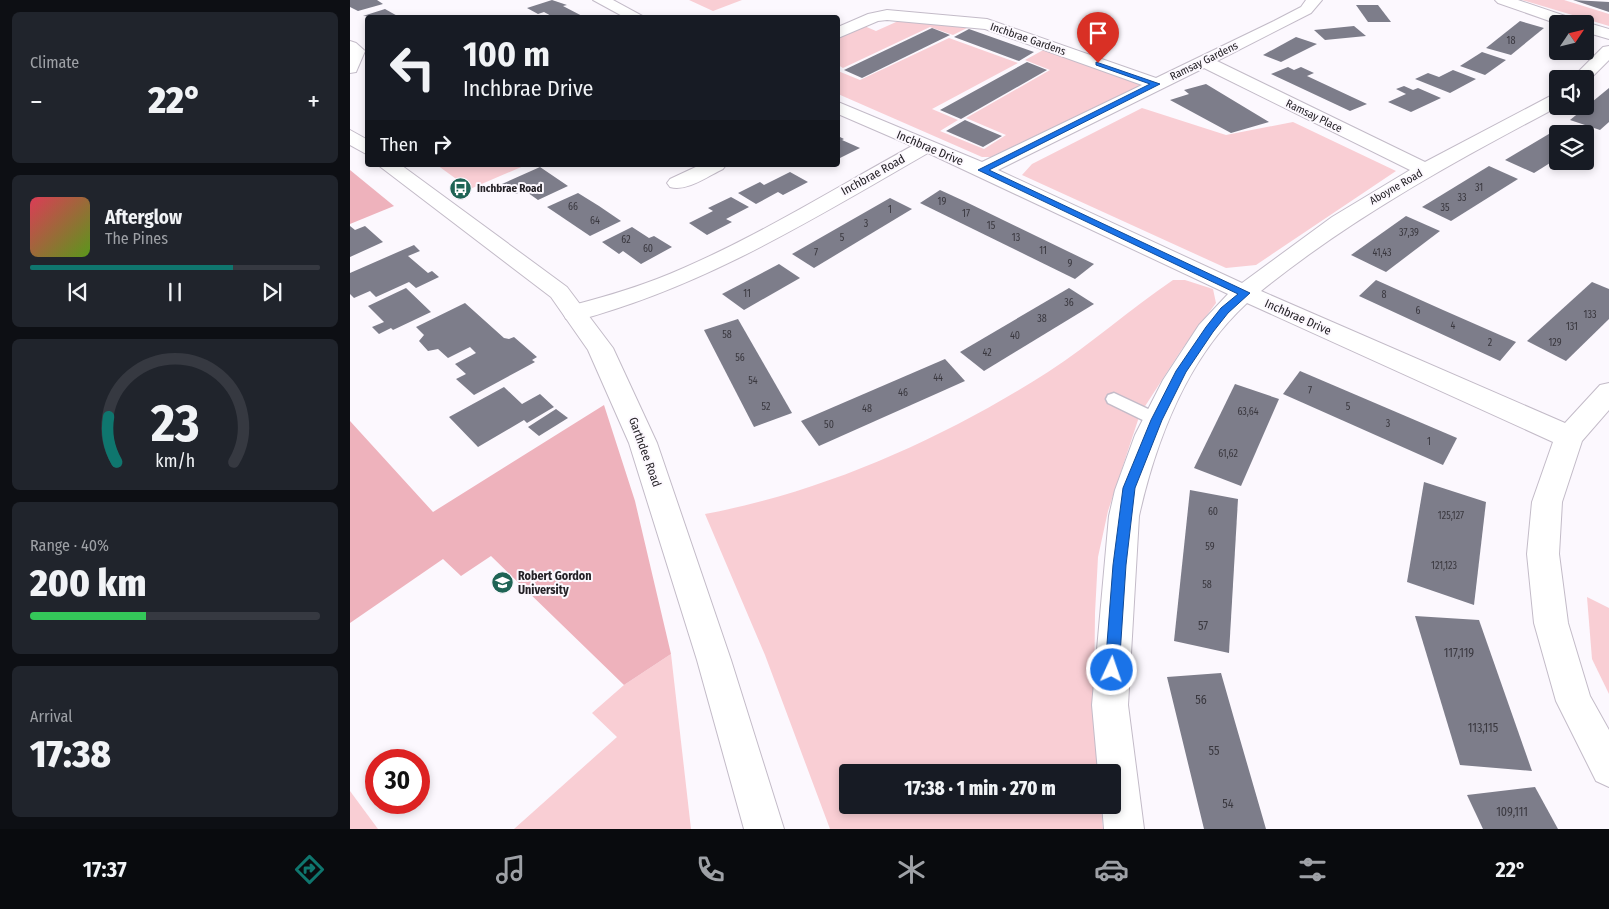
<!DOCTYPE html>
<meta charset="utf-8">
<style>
body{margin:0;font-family:"Fira Sans Condensed",sans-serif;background:#20242c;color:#f1f3f6;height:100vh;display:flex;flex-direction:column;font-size:19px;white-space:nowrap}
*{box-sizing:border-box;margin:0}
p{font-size:16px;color:#9ea1a6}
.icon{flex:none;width:28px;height:28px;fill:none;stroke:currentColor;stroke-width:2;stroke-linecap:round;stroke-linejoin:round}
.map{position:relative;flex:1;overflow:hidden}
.drawer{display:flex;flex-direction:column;gap:12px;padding:12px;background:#0d0f14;width:350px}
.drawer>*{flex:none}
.banner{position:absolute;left:15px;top:15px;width:475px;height:152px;border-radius:5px;box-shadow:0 2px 8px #0003;background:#171b24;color:#f1f3f6;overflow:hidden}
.needle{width:32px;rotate:55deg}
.fabs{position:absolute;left:1199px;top:15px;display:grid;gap:10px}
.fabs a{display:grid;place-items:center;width:45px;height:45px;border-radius:5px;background:#171b24;box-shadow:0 2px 8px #0003;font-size:25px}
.speed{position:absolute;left:15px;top:749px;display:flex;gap:10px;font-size:25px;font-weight:700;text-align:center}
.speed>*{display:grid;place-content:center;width:65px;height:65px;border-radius:50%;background:#171b24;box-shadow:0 2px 8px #0003;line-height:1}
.speed .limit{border:8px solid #d22;background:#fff;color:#111}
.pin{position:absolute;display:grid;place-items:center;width:42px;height:42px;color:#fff;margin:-51px -21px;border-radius:50% 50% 50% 0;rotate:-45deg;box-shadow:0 0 5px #0007}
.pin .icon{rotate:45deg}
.me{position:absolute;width:55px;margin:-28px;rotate:3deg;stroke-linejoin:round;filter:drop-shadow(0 0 4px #0008)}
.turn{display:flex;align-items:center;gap:18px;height:105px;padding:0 15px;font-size:22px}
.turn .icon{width:65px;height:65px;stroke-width:2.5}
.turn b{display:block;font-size:35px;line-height:42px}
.then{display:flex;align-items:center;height:48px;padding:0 15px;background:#0003;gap:10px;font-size:19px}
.big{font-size:38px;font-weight:800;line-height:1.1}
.drawer .widget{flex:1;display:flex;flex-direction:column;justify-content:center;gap:8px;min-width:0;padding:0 18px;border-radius:8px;background:#20242c}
.drawer .dial{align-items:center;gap:0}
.dial svg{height:130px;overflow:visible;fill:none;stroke:#363941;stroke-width:7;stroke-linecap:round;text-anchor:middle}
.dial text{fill:#f1f3f6;stroke:none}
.song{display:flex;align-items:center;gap:15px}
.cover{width:60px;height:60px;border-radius:8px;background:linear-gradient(135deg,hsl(350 70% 55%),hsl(90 70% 35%))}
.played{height:5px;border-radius:2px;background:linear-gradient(90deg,#0f766e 70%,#363941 70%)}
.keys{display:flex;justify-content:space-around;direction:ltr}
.heat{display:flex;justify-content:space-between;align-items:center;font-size:28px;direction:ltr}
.charge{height:8px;border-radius:4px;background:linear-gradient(90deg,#34c759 40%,#363941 0)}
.trip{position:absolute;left:489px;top:764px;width:282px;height:50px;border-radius:5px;background:#171b24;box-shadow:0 2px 8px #0003;font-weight:800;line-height:50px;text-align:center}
.menu{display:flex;height:80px;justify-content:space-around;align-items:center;background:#090b0e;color:#9ea1a6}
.menu .icon{width:35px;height:35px}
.menu .selected{color:#0f766e}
.menu b{font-size:22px;color:#f1f3f6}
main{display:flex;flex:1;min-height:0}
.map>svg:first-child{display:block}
.green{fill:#f9ced4}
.forest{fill:#eeb2bc}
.building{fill:#7d7d8a}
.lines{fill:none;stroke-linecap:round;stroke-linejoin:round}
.lane-casing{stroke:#c3bbc8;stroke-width:3}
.street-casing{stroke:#c3bbc8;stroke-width:2}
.secondary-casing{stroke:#c3bbc8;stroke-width:2}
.lane{fill:#fff;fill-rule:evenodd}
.street{fill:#fff;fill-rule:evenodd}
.secondary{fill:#fff;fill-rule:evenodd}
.route{fill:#1a73e8;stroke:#114b97}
.labels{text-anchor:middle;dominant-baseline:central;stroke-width:4;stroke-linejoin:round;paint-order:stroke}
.number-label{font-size:10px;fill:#3a383f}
.far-street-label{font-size:11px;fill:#242126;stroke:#fcf8fe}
.far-poi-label{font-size:11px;font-weight:bold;fill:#242126;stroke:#fcf8fe;text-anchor:start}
.street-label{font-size:12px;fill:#242126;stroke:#fcf8fe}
.poi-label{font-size:12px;font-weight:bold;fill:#242126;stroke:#fcf8fe;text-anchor:start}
.near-number-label{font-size:12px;fill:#3a383f}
</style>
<main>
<section class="drawer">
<div class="widget"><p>Climate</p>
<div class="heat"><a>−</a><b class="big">22°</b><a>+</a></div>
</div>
<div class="widget">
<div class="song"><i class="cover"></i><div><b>Afterglow</b><p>The Pines</p></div></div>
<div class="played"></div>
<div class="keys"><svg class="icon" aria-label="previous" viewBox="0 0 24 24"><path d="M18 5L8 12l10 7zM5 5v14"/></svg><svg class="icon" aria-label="pause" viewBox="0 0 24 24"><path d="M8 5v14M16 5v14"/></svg><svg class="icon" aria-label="next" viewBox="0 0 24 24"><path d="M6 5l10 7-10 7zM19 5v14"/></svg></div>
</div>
<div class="widget dial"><svg viewBox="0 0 100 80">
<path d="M14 69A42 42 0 1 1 86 69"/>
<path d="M14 69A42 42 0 0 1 9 41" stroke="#0f766e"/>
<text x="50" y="56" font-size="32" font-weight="700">23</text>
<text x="50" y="72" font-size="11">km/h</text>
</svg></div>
<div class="widget"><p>Range · 40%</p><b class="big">200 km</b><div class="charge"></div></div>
<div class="widget"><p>Arrival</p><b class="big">17:38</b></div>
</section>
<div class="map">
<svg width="1259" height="829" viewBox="0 0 1259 829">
<rect width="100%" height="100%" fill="#fcf8fe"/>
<!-- green -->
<g class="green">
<polygon points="339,0 392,0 363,11"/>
<polygon points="1172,0 1214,0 1259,14 1259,26"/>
<polygon points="555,18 623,25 603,35 580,27 493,68 488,65 488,36 512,25 526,31"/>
<polygon points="599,38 668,63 582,109 608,120 590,131 634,149 656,135 616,118 700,70 675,60 697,48 787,80 789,86 641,157 632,157 488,94 488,71 510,80"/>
<polygon points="792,108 876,135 943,122 1046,171 906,265 876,268 672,175 682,164"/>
<polygon points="87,165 176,165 120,189"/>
<path d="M823 280H835L863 289 866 303 832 349 790 414 758 511 748 557 745 613 744 699 749 772H498V805H751L753 829H480L415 655 355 514C477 491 594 438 698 372 741 344 780 309 823 280Z"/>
<polygon points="1237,597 1259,608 1259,694 1242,659"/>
<polygon points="321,654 341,829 164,829 267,737 242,713 274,685"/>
<polygon points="0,791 28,829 0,829"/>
</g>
<!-- forest -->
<g class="forest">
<polygon points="0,170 44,206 0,224"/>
<polygon points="254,405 285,501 321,654 274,685 141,556 111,576 93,559 0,623 0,421 83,512"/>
</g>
<!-- building -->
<g class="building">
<polygon points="0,0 27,0 33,4 8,11 0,7"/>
<polygon points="202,0 217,5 213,6 236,18 205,18 194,12 188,14 177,8"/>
<polygon points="1223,0 1259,2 1259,12"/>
<polygon points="1006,5 1028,5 1041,22 1018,22"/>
<polygon points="35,9 51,18 13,16"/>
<polygon points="1170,21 1194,28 1161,55 1136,48"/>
<polygon points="1004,26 1016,36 975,40 964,30"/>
<polygon points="582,28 600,35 512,78 494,70"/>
<polygon points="619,29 667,46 684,52 669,61 604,37"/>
<polygon points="946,37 967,44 931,62 913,55"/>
<polygon points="1132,52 1156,60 1135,75 1110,66"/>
<polygon points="677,62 697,70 611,119 590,110"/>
<polygon points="938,67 944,70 951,67 964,73 957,76 1017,104 1000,111 921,74"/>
<polygon points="1103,70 1126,79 1100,93 1065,79 1078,73 1089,77"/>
<polygon points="856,84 919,122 881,133 820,100 839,94 834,90"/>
<polygon points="1054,86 1063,90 1068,88 1091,98 1061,112 1038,102 1056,94 1046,89"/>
<polygon points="1259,88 1259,122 1250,130 1220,120"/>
<polygon points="615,120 633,128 652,136 633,147 596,131"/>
<polygon points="1214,125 1235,134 1208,134 1208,158 1184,173 1155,160"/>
<polygon points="488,136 494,139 492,140 510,148 488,159"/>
<polygon points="1139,166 1168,179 1101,221 1072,207"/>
<polygon points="190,167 218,186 188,200 174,190 166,194 152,184"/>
<polygon points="440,172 458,182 433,195 428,192 406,204 388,193 410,182 414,185"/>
<polygon points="590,190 614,201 744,264 725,279 570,203"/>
<polygon points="228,193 249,206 271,221 240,236 197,207"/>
<polygon points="381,197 399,207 376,219 382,222 357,235 339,223 363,211 358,208"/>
<polygon points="540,198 562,209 464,268 442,254"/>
<polygon points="1056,216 1090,231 1036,272 1001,255"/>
<polygon points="0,226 5,230 15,226 33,242 0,257"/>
<polygon points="282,227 299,238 304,236 322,247 291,264 273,251 269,254 252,242"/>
<polygon points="64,245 70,251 58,256 78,273 82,271 89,277 66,288 59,282 26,297 20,291 4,298 0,294 0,273"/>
<polygon points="429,264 450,278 394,310 372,294"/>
<polygon points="1026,280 1093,310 1166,342 1150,361 1009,296"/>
<polygon points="1242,282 1259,289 1259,319 1216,361 1177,341"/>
<polygon points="56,288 81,312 43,330 41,328 29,334 22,327 34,322 18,306"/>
<polygon points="719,288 744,304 634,371 610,352"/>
<polygon points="115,303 154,338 159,339 164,337 187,357 182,360 185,362 124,395 106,379 116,374 105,364 126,353 120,347 98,358 88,349 78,351 69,341 74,335 66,327"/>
<polygon points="388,319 442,413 404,427 354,330"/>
<polygon points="595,359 615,381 469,446 451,421"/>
<polygon points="950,371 1107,438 1093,465 933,394"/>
<polygon points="885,384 929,399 891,486 844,468"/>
<polygon points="154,387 172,404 190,394 204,407 177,423 174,420 128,447 99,417"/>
<polygon points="206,409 218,418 189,436 178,427"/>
<polygon points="1074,482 1136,502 1124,605 1057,582"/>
<polygon points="840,490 888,499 879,653 824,641"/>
<polygon points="1065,616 1129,620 1182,771 1110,765"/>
<polygon points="871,673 885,722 916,829 854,829 817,677"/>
<polygon points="1185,787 1208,829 1133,829 1117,795"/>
</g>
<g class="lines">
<defs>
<polygon id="lane" points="764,393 813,416 815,420 813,424 801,424 758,403 756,399 758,395"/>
<g id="street">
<polygon points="243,0 263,0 296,18 276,18"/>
<path d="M956 0H972L961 13 867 61 1075 162 1208 92V106L1198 112C1098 165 1000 219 911 291L1215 423 1250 385 1259 383V410L1232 441 1212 502 1209 554 1218 623 1240 696 1259 730V787L1246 781 1206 701 1184 623 1177 554 1182 502 1203 442 897 303C838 357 806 440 789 516L778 705 794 829H754L752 805H762V772H748L742 705 759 516 765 490 785 435 813 380 849 325 878 294 578 153C463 219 354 287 225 321L216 319 213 313 216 307C247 299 278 290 307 279 396 244 478 192 562 146L488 114V102L632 162 792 85 635 29 537 20 528 21 488 38V27L518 14 537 10 637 19 806 78 924 21 951 7ZM854 68 1060 170 982 217 892 283 648 170Z"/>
<polygon points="1145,0 1168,0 1230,21 1231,23 1235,22 1259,29 1259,39 1235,32 1235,24 1208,24 1148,3"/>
<polygon points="0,41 6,43 15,51 6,72 0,73"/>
<polygon points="1259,46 1259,60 1236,83 1235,79 1221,79 1253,47"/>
<path d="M350 165H376L373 169C358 176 337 192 320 187L317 183 320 179Z"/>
</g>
<g id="secondary">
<polygon points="0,130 18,140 18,155 0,145"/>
<polygon points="28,165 51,165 217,287 263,348 307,443 381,660 434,829 394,829 347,660 279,443 238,350 201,297"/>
</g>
</defs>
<!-- lane casing -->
<use href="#lane" class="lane-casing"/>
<!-- street casing -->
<use href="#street" class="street-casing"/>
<!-- secondary casing -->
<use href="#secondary" class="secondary-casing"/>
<!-- lane -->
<use href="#lane" class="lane"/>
<!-- street -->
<use href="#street" class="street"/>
<!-- secondary -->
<use href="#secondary" class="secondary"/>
</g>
<!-- route -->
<polygon class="route" points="746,62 810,84 639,170 900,293 878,313 863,332 836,372 812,420 785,488 776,565 769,670 767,675 762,677 757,675 755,670 763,565 773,488 801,420 826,371 856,327 871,308 888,294 628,170 800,84 746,65"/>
<!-- icons -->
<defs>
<symbol id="bus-disc" viewBox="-11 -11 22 22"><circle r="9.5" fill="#1f6455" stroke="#fcf8fe"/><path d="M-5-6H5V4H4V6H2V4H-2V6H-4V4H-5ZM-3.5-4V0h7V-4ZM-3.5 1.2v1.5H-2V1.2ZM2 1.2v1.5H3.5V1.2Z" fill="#fff"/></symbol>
<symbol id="university-disc" viewBox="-11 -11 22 22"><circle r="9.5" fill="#1f6455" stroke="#fcf8fe"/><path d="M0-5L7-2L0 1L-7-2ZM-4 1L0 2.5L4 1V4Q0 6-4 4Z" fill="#fff"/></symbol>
</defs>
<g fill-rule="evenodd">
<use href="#bus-disc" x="98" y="176" width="25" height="25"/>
<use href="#university-disc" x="140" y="570" width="25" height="25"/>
</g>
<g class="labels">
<!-- number labels -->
<g class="number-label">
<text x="1161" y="41">18</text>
<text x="1129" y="188">31</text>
<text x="1112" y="198">33</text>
<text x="592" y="202">19</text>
<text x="223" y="207">66</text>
<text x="1095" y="208">35</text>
<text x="540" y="210">1</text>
<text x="616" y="214">17</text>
<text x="245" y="221">64</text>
<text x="516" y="224">3</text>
<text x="641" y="226">15</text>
<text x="1059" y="233">37,39</text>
<text x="492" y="238">5</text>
<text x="666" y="238">13</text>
<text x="276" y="240">62</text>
<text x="298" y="249">60</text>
<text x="693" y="251">11</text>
<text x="466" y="253">7</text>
<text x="1032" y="253">41,43</text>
<text x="720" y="264">9</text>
<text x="397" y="294">11</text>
<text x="1034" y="295">8</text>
<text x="719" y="303">36</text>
<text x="1068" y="311">6</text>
<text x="1240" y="315">133</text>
<text x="692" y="319">38</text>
<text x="1103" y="326">4</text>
<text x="1222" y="327">131</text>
<text x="377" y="335">58</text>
<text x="665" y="336">40</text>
<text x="1140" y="343">2</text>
<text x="1205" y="343">129</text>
<text x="637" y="353">42</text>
<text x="390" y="358">56</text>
<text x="588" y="378">44</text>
<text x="403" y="381">54</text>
<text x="960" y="391">7</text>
<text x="553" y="393">46</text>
<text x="416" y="407">52</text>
<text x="998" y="407">5</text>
<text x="517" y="409">48</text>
<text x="898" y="412">63,64</text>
<text x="1038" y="424">3</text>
<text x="479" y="425">50</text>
<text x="1079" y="442">1</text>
<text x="878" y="454">61,62</text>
<text x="863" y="512">60</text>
<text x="1101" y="516">125,127</text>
<text x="860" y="547">59</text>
<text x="1094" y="566">121,123</text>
<text x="857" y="585">58</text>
</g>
<!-- far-street labels -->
<g class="far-street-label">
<text transform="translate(678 39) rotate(19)">Inchbrae Gardens</text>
<text transform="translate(854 61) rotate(-26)">Ramsay Gardens</text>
<text transform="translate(964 116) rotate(26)">Ramsay Place</text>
<text transform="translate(1046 187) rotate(-30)">Aboyne Road</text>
</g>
<!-- far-poi labels -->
<g class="far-poi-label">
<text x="127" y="188">Inchbrae Road</text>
</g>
<!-- street labels -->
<g class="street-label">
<text transform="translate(580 148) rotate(23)">Inchbrae Drive</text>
<text transform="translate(523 175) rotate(-29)">Inchbrae Road</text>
<text transform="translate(948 317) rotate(24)">Inchbrae Drive</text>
<text transform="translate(295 452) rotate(70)">Garthdee Road</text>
</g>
<!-- poi labels -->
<g class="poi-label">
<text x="168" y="576">Robert Gordon<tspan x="168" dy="14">University</tspan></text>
</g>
<!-- near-number labels -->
<g class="near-number-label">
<text x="853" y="626">57</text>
<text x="1109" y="653">117,119</text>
<text x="851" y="700">56</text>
<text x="1133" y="728">113,115</text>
<text x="864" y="751">55</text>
<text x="878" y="804">54</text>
<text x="1162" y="812">109,111</text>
</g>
</g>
</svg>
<div class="fabs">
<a><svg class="needle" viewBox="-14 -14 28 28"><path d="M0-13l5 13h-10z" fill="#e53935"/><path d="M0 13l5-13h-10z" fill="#9ea1a6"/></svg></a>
<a><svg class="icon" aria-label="sound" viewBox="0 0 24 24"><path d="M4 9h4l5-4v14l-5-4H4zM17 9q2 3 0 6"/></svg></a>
<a><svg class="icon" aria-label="layers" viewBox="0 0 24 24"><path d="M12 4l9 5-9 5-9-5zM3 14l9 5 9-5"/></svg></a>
</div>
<div class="speed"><div class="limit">30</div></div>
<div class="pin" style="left:748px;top:63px;background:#d93025"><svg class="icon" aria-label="arrive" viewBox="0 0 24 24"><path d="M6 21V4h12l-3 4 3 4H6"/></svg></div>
<svg class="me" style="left:762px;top:670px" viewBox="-20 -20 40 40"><circle r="17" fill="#1a73e8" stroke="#fff" stroke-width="3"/><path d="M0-11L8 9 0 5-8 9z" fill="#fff"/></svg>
<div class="trip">17:38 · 1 min · 270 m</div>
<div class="banner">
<div class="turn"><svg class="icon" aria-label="left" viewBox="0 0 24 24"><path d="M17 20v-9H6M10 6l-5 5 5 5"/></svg><div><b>100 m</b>Inchbrae Drive</div></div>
<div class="then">Then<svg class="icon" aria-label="right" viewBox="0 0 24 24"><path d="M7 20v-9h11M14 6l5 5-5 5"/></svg></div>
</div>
</div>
</main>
<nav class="menu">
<b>17:37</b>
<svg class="icon selected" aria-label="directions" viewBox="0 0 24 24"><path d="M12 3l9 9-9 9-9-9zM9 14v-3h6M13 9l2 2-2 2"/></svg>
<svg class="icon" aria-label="music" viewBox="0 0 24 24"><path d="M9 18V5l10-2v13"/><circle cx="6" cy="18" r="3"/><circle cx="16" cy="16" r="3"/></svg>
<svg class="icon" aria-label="phone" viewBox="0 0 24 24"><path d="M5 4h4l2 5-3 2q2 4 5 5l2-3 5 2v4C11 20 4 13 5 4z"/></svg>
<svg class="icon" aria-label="climate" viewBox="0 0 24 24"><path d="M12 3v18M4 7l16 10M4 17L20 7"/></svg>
<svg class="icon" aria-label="car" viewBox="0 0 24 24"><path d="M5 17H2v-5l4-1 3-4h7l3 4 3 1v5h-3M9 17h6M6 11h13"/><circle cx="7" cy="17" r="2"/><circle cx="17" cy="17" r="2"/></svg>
<svg class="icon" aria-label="filters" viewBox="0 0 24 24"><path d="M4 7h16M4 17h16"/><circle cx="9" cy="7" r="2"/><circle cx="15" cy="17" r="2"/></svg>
<b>22°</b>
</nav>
